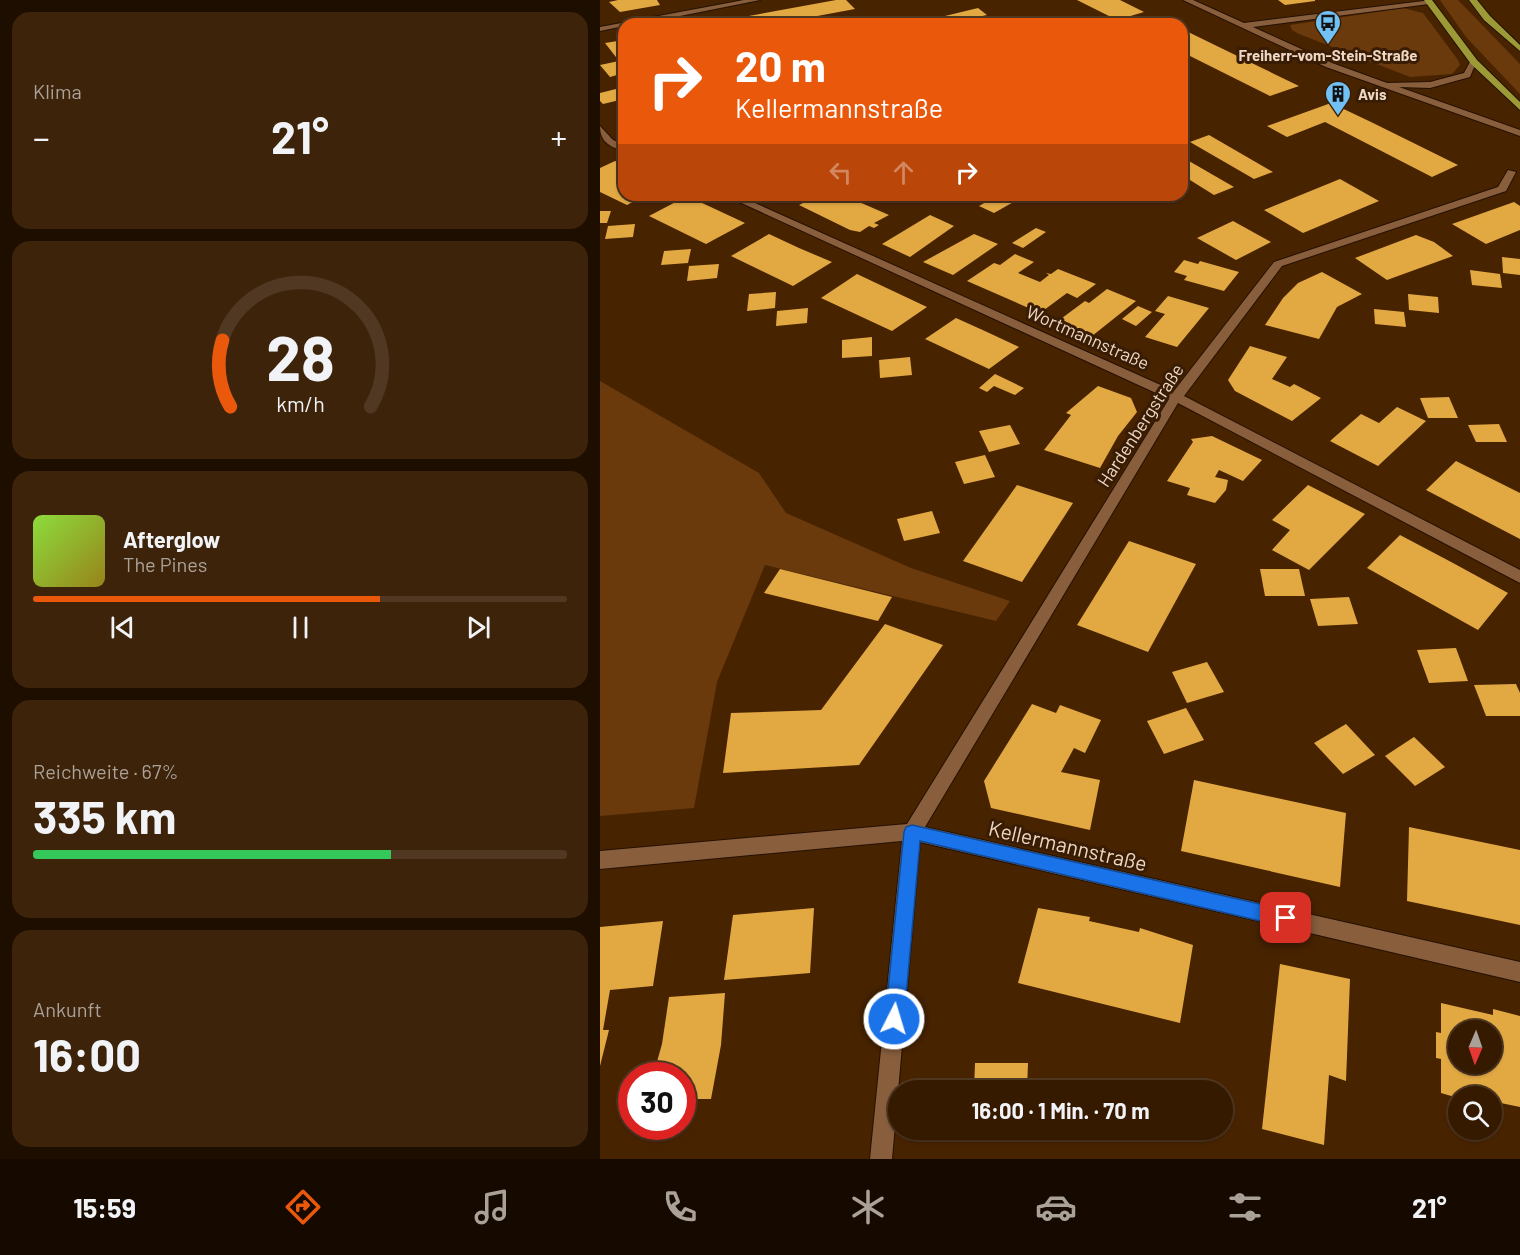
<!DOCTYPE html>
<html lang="de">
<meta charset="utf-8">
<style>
body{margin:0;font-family:Barlow,sans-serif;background:#3d230a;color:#f1f3f6;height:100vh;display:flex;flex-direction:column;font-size:22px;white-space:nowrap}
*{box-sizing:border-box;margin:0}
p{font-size:20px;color:#aaa199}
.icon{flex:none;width:33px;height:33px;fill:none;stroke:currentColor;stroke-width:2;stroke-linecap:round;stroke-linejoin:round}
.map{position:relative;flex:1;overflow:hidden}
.panel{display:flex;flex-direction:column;gap:12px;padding:12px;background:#1e0e00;width:600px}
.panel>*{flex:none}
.guide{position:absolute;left:18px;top:18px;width:570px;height:183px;border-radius:18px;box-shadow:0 2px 4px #0004,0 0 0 2px #503822;background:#ea580c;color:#fff;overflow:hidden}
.needle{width:39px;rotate:182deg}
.controls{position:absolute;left:848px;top:1020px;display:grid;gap:12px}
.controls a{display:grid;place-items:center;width:54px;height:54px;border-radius:50%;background:#361a00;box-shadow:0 2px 4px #0004,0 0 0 2px #503822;font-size:30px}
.speed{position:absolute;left:18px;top:1062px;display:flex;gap:12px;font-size:30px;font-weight:700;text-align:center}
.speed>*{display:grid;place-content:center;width:78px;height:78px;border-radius:50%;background:#361a00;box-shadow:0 2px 4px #0004,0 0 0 2px #503822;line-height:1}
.speed .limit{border:9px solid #d22;background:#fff;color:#111}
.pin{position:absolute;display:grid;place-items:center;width:51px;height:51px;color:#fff;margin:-26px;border-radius:12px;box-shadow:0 3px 9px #0006}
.me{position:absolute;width:66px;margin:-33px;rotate:5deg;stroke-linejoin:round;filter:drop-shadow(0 0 4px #0008)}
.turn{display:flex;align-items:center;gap:21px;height:126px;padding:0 18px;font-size:27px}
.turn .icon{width:78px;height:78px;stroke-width:2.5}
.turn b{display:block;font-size:42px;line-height:51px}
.lanes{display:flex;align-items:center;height:57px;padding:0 18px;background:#0003;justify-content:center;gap:30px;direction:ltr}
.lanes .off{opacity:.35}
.big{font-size:45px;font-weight:700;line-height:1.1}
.panel .card{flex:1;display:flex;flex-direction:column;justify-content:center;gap:9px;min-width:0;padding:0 21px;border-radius:18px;background:#3d230a}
.panel .dial{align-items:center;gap:0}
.dial svg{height:156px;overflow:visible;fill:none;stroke:#503822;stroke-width:7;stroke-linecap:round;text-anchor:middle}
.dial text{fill:#f1f3f6;stroke:none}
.song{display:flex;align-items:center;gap:18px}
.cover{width:72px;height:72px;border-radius:9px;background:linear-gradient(135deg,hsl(90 70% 55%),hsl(50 70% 35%))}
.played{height:6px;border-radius:3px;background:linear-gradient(90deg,#ea580c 65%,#503822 65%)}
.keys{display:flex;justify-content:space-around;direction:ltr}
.heat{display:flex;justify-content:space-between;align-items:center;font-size:33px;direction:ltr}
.charge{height:9px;border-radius:4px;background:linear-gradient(90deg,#34c759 67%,#503822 0)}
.trip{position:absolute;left:288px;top:1080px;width:345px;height:60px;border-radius:30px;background:#361a00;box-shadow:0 2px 4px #0004,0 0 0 2px #503822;font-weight:700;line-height:60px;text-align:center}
.tabs{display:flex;height:96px;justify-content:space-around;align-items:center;background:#160a00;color:#aaa199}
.tabs .icon{width:42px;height:42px}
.tabs .current{color:#ea580c}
.tabs b{font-size:27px;color:#f1f3f6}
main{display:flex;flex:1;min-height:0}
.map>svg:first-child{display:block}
.green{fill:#6a3a0c}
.building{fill:#e2a943;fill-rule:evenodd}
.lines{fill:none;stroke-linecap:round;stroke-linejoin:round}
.street-casing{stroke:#251102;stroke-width:2}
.primary-casing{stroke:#251102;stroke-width:2}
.street{fill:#885e3d;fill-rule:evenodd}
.primary{fill:#9c9a36;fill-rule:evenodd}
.route{fill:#1a73e8;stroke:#114b97;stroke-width:1.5}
.labels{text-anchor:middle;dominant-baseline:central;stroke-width:6;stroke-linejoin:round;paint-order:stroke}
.far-poi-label{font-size:15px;font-weight:bold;fill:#efd7c5;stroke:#381c03}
.street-label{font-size:18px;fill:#efd7c5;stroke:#381c03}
.near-street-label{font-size:21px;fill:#efd7c5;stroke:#381c03}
</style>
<main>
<section class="panel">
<div class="card"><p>Klima</p>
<div class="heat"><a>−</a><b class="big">21°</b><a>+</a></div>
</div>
<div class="card dial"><svg viewBox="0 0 100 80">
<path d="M14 69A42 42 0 1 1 86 69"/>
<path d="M14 69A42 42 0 0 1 10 35" stroke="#ea580c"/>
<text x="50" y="56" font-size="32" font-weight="700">28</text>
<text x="50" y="72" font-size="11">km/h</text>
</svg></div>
<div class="card">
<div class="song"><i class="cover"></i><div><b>Afterglow</b><p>The Pines</p></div></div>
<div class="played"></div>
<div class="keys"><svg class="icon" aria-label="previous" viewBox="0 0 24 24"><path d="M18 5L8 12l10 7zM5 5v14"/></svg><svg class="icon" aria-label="pause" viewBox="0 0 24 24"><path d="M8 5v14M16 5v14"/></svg><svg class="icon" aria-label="next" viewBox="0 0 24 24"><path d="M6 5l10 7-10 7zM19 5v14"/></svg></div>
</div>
<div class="card"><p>Reichweite · 67%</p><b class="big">335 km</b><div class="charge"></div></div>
<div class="card"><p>Ankunft</p><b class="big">16:00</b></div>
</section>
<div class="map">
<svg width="920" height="1159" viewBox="0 0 920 1159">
<rect width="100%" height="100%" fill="#482300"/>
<!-- green -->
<g class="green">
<polygon points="840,0 858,0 920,64 920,94 866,37"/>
<polygon points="803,8 823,13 858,60 860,65 852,74 810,77 699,34 692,30 690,25"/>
<polygon points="0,381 159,473 186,513 311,568 410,601 396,621 165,565 117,682 94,808 0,816"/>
</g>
<!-- building -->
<g class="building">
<polygon points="18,0 57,0 60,5 20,12 9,2"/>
<polygon points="236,0 246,0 255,9 174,24 148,24 143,17"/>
<polygon points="477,0 520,0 544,12 517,20"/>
<polygon points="678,0 715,0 715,1 685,5"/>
<polygon points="378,8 387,15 346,24 312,24"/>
<polygon points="582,29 662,68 699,86 670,96 582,52"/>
<polygon points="24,40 24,73 10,77 0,65 19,61 5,43"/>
<polygon points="24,87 24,99 3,104 0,101 0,93"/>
<polygon points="731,103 771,122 858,165 832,177 725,122 687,137 667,126"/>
<polygon points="609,135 673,172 654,179 590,142"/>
<polygon points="582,157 634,187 614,195 582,175"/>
<polygon points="15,161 24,165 24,195 46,195 27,205 0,192 0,168"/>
<polygon points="740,179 779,201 703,233 664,210"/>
<polygon points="219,195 243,195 289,215 274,223 279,225 274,228 269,226 260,232 250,230 199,205"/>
<polygon points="398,195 417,200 394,213 379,206"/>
<polygon points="87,196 115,209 145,223 106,244 49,216"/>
<polygon points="914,202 920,206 920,230 886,244 852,224"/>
<polygon points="0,211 11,211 7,223 0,223"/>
<polygon points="330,215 354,226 310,257 282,244"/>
<polygon points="633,221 671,242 636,260 597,238"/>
<polygon points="35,224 33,237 5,239 8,226"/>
<polygon points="436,228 446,232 423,248 412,243"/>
<polygon points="169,234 199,248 232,262 193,286 131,256"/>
<polygon points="374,234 398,244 353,275 323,262"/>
<polygon points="816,235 834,242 853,256 787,280 755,258"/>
<polygon points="91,249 88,263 61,265 64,251"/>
<polygon points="415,254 434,262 418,273 440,282 449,275 446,273 451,274 458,269 496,284 477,298 467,293 440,313 367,281 394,263 400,265"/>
<polygon points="902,257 920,259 920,275 903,273"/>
<polygon points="584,260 598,264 600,261 639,272 624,291 584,280 587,276 574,272"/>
<polygon points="119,264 117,278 87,281 89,266"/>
<polygon points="870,270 900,274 902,288 872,285"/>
<polygon points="722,272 762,294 737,307 719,339 665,325 683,298 698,283"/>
<polygon points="257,274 293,291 327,307 292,331 221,298"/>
<polygon points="507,289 536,301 492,336 458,321 485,301 489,303"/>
<polygon points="176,292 175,308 147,311 149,294"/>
<polygon points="808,294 838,297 839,313 809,310"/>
<polygon points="568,296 609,308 577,347 545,337 565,314 555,311"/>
<polygon points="538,306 552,312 536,326 522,319"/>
<polygon points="208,308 207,323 176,326 177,311"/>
<polygon points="774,309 804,312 806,327 775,324"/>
<polygon points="356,318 387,332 419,347 389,369 325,339"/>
<polygon points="272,337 272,356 242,358 242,340"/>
<polygon points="650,346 687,357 672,379 690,387 694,384 721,398 692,421 635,391 628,380"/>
<polygon points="310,357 312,375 280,378 279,360"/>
<polygon points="395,374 424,388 415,395 394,386 387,392 379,388"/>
<polygon points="498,386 531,398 537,412 518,436 500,468 444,450 471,415 466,413"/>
<polygon points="849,397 858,418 828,418 820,398"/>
<polygon points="797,407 826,421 778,466 730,441 761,414 779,423"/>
<polygon points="899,424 907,442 876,442 868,425"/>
<polygon points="410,425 420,444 389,452 379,431"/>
<polygon points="612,436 662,460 643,481 619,470 615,477 628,480 626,490 615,503 587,495 590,488 567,481 593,442 591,439"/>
<polygon points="385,455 395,477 364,484 355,462"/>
<polygon points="856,461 920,493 920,539 826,490"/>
<polygon points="417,485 473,503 422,582 363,561"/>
<polygon points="708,485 765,514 709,570 672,550 690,530 672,520"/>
<polygon points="332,511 340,533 304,541 297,519"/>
<polygon points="800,535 853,563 908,593 878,630 767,568"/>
<polygon points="529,541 596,564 548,652 477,625"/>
<polygon points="180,569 292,597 278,621 164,593"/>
<polygon points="660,569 699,569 705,596 665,596"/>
<polygon points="749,597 758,624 718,626 710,599"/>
<polygon points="285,624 343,645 259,765 123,773 131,713 221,710"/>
<polygon points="856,648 868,681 829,683 817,650"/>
<polygon points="607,662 624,692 587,703 572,672"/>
<polygon points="916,684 920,693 920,716 886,716 874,685"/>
<polygon points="432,704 456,713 460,705 501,720 485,753 474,748 461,772 500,780 490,830 391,808 384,781"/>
<polygon points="586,708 604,740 564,754 547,721"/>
<polygon points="746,724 775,755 743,774 714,743"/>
<polygon points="814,737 845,767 815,786 785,756"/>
<polygon points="594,780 746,813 740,887 581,851"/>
<polygon points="809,827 920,850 920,925 807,901"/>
<polygon points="214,908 210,973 124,980 133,915"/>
<polygon points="438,908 490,917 489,921 539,932 540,928 593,945 580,1023 418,983"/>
<polygon points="63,921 53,986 10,990 3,1030 9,1030 0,1066 0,927"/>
<polygon points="680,964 750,979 746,1081 729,1075 724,1145 662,1129"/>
<polygon points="125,993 121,1045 111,1099 82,1099 82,1076 53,1076 62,1044 69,997"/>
<path d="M841 1003 893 1015V1009L920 1016V1107L891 1101V1096L858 1098 841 1093V1059L836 1058V1032L841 1033ZM858 1030H891V1064H858Z"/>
<polygon points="375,1063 428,1063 427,1090 374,1090"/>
</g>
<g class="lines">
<defs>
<g id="street">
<polygon points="144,0 160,0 40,24 24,24 24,26 0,31 0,27"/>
<polygon points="583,0 593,0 644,23 832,0 829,4 653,27 732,63 787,83 830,82 864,73 871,60 877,60 870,77 830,88 799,87 920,130 920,136 726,67"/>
<path d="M0 126 13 140 24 145V151C10 147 0 142 0 126Z"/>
<polygon points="908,170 916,172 906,191 682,266 584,396 920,570 920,583 578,403 325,827 920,962 920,982 320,842 292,1159 270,1159 302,841 0,869 0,851 307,824 569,399 124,195 137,195 574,391 674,262 898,187"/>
</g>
<g id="primary">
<polygon points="824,0 832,0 877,60 920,102 920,110 871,64"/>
<polygon points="869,0 877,0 890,16 920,45 920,51 884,20"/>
</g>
</defs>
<!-- street casing -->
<use href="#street" class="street-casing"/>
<!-- primary casing -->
<use href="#primary" class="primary-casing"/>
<!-- street -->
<use href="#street" class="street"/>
<!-- primary -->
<use href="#primary" class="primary"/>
</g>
<!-- route -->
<polygon class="route" points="312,825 686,910 692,913 695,918 692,924 686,927 320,841 304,1019 301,1026 294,1028 288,1026 285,1019 304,832 306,827"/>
<!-- icons -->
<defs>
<symbol id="bus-pin" viewBox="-11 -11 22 30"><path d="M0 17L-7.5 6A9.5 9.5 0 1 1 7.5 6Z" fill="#72c1f5" stroke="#381c03"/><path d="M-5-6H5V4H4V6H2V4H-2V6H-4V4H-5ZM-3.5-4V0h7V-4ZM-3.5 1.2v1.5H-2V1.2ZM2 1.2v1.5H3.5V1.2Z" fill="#111"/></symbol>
<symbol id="building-pin" viewBox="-11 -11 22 30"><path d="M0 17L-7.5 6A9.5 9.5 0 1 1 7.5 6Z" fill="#72c1f5" stroke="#381c03"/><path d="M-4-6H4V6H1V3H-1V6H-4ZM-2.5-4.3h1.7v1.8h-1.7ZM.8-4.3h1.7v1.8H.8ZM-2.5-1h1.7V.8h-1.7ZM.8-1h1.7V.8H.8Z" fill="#111"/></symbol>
</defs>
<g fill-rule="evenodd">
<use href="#bus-pin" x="713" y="8" width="30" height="40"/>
<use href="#building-pin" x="723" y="79" width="30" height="40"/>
</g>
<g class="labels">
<!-- far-poi labels -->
<g class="far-poi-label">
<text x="728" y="55">Freiherr-vom-Stein-Straße</text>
<text x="758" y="94" text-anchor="start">Avis</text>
</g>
<!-- street labels -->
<g class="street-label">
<text transform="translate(488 337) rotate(24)">Wortmannstraße</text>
<text transform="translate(540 425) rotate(-57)">Hardenbergstraße</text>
</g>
<!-- near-street labels -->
<g class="near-street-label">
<text transform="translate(468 845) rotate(13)">Kellermannstraße</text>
</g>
</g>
</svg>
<div class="controls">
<a><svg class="needle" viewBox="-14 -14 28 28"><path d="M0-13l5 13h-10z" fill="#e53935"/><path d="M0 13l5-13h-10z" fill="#aaa199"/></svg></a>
<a><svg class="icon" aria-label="search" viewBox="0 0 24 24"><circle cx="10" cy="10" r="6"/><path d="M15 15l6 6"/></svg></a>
</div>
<div class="speed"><div class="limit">30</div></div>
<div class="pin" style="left:686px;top:918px;background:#d93025"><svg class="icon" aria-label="arrive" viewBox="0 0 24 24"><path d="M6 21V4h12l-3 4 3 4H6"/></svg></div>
<svg class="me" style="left:294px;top:1019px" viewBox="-20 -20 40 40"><circle r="17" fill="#1a73e8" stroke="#fff" stroke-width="3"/><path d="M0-11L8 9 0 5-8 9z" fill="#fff"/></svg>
<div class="trip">16:00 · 1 Min. · 70 m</div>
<div class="guide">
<div class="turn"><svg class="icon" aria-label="right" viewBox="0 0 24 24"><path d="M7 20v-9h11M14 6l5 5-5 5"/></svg><div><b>20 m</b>Kellermannstraße</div></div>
<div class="lanes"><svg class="icon off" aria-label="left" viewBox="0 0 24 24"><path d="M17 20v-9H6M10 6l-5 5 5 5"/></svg><svg class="icon off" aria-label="ahead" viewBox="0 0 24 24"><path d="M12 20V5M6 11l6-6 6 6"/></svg><svg class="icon" aria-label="right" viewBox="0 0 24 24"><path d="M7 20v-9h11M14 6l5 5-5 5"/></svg></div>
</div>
</div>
</main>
<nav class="tabs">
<b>15:59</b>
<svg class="icon current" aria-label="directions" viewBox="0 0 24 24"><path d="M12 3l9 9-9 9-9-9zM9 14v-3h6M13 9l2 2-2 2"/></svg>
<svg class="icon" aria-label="music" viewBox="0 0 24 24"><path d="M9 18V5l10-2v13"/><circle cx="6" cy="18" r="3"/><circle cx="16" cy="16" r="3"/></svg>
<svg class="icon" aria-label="phone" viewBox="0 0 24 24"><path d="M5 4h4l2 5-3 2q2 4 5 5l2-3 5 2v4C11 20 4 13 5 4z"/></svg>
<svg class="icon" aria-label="climate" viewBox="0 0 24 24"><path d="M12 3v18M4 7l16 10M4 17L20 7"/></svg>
<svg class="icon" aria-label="car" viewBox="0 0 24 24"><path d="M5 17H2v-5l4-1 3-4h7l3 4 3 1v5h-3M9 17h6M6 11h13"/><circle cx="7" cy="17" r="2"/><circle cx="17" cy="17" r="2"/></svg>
<svg class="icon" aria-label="filters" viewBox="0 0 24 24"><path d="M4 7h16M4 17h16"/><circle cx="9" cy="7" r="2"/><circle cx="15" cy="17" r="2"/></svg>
<b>21°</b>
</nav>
